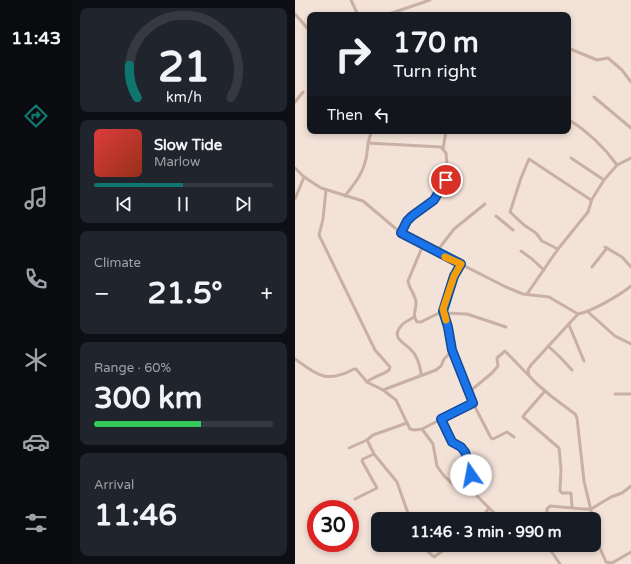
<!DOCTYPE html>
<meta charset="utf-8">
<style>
body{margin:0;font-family:"Varela Round",sans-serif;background:#20242c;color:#f1f3f6;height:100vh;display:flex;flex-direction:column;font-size:15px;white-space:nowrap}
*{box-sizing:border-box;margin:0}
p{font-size:13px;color:#9ea1a6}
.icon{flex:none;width:22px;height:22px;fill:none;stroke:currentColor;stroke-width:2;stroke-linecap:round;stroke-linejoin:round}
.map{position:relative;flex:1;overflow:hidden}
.drawer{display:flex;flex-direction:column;gap:8px;padding:8px;background:#0d0f14;width:223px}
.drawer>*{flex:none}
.top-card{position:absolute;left:12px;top:12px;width:264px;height:122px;border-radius:8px;box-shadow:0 2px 6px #0003;background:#171b24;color:#f1f3f6;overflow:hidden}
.speed{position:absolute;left:12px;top:500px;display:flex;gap:8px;font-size:20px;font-weight:700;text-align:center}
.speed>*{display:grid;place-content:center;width:52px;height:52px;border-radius:50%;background:#171b24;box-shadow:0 2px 6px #0003;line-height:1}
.speed .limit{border:6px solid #d22;background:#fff;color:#111}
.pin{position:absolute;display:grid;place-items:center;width:34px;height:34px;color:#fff;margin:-17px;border:2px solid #fff;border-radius:50%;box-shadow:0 1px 4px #0007}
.me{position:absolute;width:44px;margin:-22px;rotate:348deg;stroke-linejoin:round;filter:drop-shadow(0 0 3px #0008)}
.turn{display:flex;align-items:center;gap:14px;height:84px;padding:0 20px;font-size:18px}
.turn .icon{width:52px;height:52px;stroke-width:2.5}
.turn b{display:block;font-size:28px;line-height:34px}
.then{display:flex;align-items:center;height:38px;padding:0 20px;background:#0003;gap:8px;font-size:15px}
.big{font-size:30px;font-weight:800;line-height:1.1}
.drawer .widget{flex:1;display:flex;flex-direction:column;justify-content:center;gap:6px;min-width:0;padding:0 14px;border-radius:8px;background:#20242c}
.drawer .dial{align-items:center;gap:0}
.dial svg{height:104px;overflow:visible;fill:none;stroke:#363941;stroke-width:7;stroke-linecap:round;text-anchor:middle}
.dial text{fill:#f1f3f6;stroke:none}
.song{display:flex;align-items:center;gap:12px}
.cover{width:48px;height:48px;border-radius:6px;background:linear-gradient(135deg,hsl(0 70% 55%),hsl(10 70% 35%))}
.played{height:4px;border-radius:2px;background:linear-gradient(90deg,#0f766e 50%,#363941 50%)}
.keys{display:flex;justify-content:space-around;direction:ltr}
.heat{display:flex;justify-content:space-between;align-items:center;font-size:22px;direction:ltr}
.charge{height:6px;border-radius:3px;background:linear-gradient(90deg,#34c759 60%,#363941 0)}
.trip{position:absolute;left:76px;top:512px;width:230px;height:40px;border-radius:8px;background:#171b24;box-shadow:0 2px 6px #0003;font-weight:800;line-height:40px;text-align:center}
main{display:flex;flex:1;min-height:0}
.tab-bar{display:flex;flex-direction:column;width:72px;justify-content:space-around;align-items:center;background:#090b0e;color:#9ea1a6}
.tab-bar .icon{width:28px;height:28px}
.tab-bar .on{color:#0f766e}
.tab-bar b{font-size:18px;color:#f1f3f6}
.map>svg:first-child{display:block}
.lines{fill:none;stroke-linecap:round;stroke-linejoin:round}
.minor{stroke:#cab0a4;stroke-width:3}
.route-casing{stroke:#114b97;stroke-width:10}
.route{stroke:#1a73e8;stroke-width:7}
.slow{stroke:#f59e0b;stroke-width:7}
</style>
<main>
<nav class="tab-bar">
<b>11:43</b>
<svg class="icon on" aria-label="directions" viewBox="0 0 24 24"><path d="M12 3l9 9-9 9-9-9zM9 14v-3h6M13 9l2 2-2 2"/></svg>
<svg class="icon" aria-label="music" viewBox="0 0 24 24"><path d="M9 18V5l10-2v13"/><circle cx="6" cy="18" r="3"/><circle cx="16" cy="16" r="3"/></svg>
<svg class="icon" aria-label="phone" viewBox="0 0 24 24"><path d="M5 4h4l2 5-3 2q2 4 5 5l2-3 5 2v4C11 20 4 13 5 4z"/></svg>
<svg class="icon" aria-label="climate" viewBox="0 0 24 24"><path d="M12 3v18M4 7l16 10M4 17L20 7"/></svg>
<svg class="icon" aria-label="car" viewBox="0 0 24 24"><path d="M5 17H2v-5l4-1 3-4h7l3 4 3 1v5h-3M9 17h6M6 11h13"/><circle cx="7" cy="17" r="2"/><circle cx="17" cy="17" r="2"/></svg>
<svg class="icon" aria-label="filters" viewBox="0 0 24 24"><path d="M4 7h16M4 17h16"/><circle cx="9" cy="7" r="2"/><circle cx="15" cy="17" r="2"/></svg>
</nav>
<section class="drawer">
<div class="widget dial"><svg viewBox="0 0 100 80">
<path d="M14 69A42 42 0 1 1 86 69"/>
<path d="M14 69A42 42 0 0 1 8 44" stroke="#0f766e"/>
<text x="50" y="56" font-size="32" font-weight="700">21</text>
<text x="50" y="72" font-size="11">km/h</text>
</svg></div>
<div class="widget">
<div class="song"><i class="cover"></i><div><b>Slow Tide</b><p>Marlow</p></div></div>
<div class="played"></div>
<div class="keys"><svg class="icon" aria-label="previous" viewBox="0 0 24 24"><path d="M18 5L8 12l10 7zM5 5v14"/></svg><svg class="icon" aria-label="pause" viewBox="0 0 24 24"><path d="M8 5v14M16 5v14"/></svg><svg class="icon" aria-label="next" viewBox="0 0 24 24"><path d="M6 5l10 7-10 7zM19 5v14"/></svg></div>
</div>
<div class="widget"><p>Climate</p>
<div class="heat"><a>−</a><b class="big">21.5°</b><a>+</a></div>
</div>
<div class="widget"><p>Range · 60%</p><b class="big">300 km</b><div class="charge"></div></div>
<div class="widget"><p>Arrival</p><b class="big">11:46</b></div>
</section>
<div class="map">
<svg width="336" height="564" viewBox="0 0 336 564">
<rect width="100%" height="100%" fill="#f2e2d8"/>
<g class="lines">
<!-- minor -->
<g class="minor">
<polyline points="56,0 63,15"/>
<polyline points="0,14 13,29"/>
<polyline points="91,15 135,0"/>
<polyline points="273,48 302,60 313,58 327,70 336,82"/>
<polyline points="299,97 336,128"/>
<polyline points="0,102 8,92"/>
<path d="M273 119C292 131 309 147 322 165"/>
<polyline points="73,143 146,147 151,153 153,176 140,199 130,208 117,216 112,221 106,233"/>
<polyline points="148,149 151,131"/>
<polyline points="276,158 309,180"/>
<path d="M0 168 9 177 26 188 68 201 106 233 128 245 211 287 228 294 254 297 283 314C296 312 325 295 336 286"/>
<path d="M31 190 28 219 24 235 80 350 95 367 94 370C88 375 79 376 72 382"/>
<path d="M50 196C59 184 68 174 71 159 73 149 72 141 77 131"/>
<polyline points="0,199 9,177"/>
<polyline points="201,216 218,230"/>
<path d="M128 245 113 281C114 289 121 295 121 303 121 311 117 315 122 322H126L148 311"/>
<polyline points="310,247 327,257 336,267"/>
<polyline points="263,249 247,241 241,233 229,225 215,212 226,178 234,159 296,200"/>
<polyline points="226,251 237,259 249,270"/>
<polyline points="140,252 146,246 159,229 190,204"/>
<polyline points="166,264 159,276 148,311 153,327 157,351 178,403 196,438 198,439 212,432 219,437"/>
<polyline points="297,267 312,248"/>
<polyline points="232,294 263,249 293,212 297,199 309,180 322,165 336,158"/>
<polyline points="292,311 320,336 336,344"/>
<polyline points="149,313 172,314 211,327"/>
<path d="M119 317C115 320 109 322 106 326 95 339 111 343 117 351 122 355 126 369 126 375"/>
<polyline points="274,325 289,361"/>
<polyline points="253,346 264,356 277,370"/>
<path d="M0 359C23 375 31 384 59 369H61L72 382 88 390 101 400 115 429 120 430 127 429 178 403"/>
<polyline points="234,375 233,370 236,365 283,314"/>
<polyline points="88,390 141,370 146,366 149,359 157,351"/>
<polyline points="250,391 229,415 228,417 264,448 266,469 265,491 267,493 276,493 277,507"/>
<polyline points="174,392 197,373 203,366 202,358 210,351 242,384 256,396 280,414 282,418 289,481 298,519"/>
<polyline points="320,394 336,394"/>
<polyline points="146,419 157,442 166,447 170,452 175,466 176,475 171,482 169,490"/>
<polyline points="127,429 138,444 142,466 149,476 161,487 180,494 198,512 208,519"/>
<polyline points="72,440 79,454 102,482 115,519"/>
<polyline points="54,448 72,440 78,435 112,423"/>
<polyline points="60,499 82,488 67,461 68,459 79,454"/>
<polyline points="186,519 194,508"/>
<polyline points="252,519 252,509 255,506 289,509 296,509 316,497 327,493 336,486"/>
<polyline points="299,523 304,546 311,562 317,563 336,552"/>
<polyline points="126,545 139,557 156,545"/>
<polyline points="252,545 265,564"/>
</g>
</g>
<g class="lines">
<defs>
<polyline id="route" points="151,180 139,200 117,216 112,221 106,233 166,264 159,276 148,311 153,327 157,350 178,403 146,419 157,442 166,447 170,452 175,466 176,475"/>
</defs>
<!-- route casing -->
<use href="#route" class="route-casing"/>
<!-- route -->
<use href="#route" class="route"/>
<!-- slow -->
<polyline class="slow" points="150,257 166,264 159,276 148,309 151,320"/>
</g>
</svg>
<div class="speed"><div class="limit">30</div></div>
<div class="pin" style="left:151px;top:180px;background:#d93025"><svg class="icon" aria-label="arrive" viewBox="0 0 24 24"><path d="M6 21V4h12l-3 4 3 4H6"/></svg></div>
<svg class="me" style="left:176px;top:475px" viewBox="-20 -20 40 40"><circle r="19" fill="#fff"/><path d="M0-13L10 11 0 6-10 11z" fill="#1a73e8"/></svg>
<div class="trip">11:46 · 3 min · 990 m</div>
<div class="top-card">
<div class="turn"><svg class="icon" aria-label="right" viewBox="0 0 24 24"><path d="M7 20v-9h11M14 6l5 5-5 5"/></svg><div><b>170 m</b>Turn right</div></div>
<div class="then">Then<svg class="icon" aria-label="left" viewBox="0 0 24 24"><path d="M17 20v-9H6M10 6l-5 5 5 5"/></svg></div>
</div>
</div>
</main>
